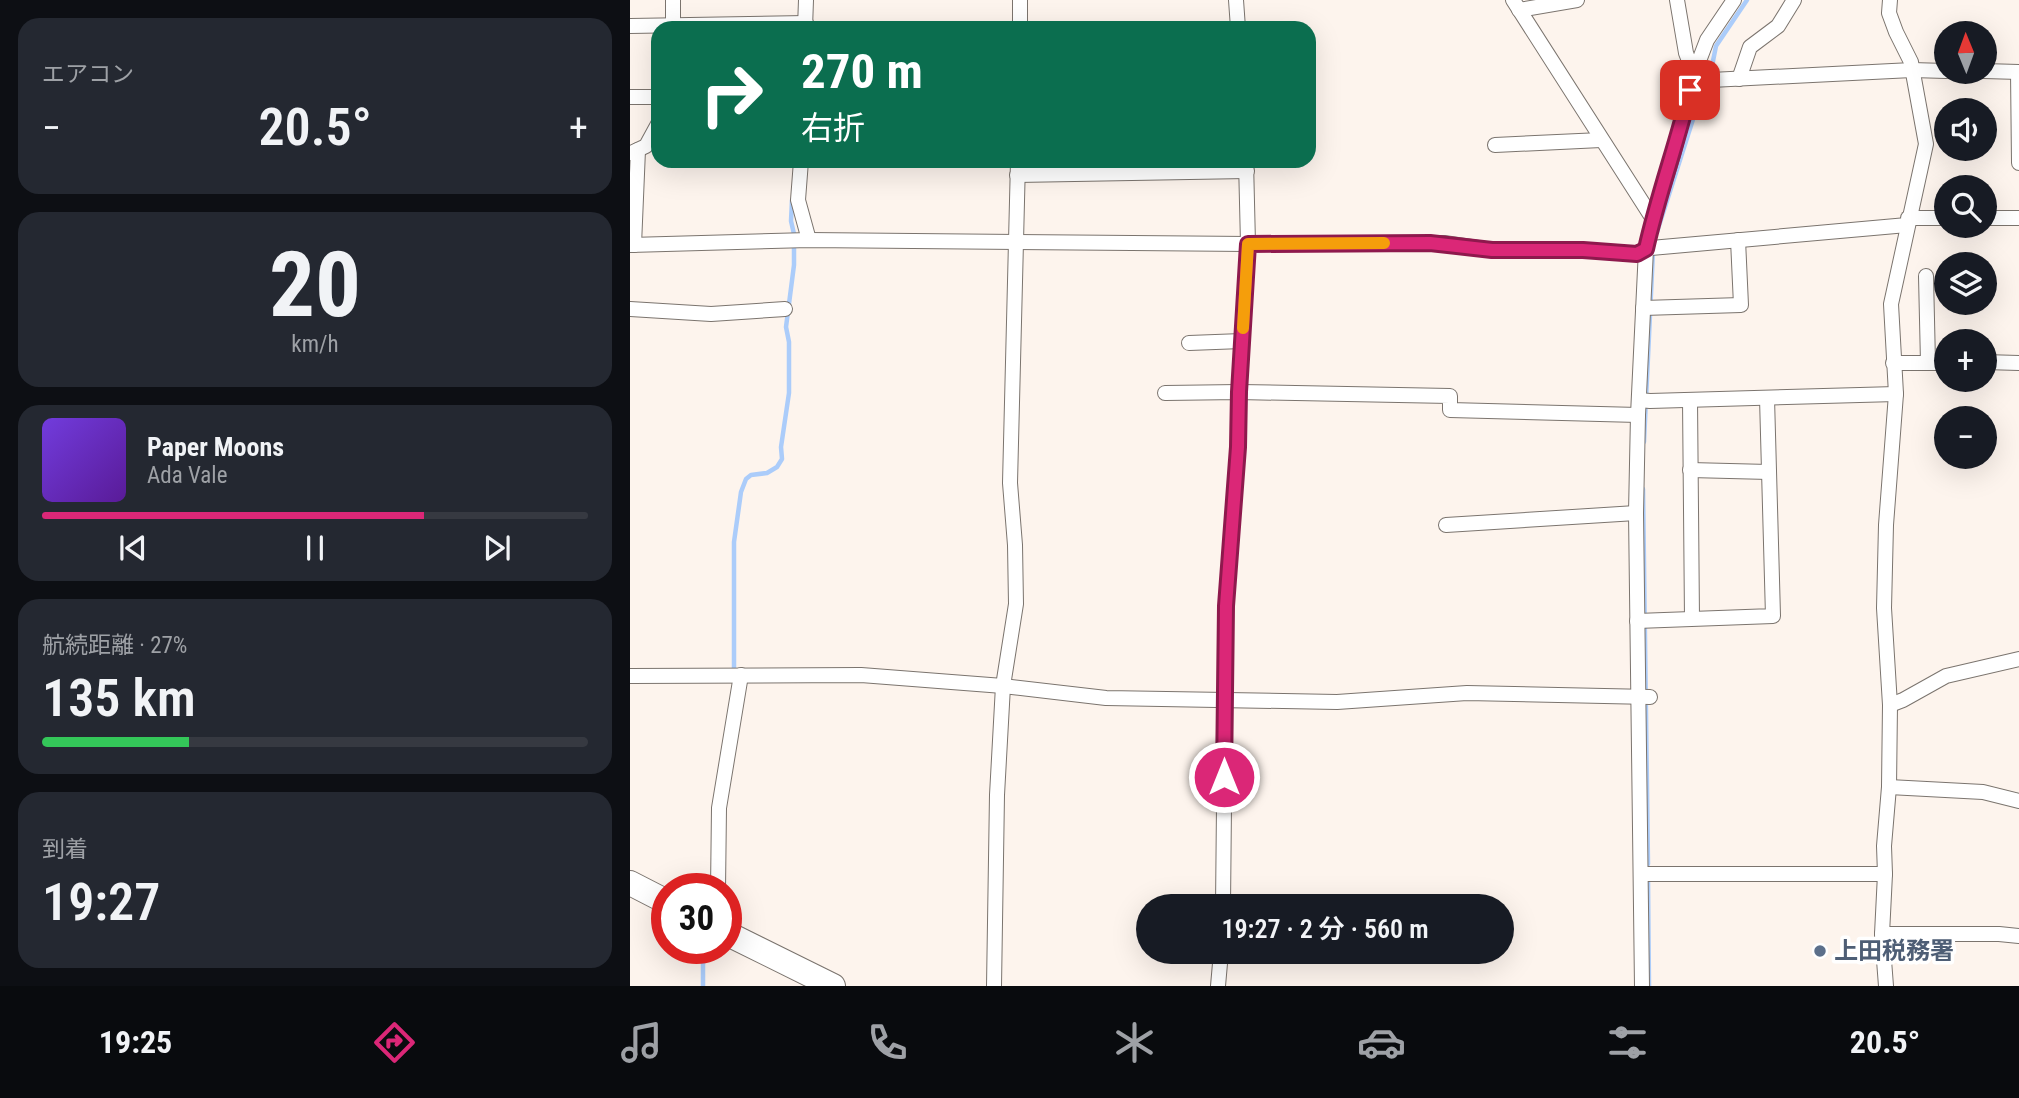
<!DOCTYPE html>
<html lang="ja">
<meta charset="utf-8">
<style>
body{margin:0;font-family:"Roboto Condensed","Noto Sans JP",sans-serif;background:#242831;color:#f1f3f6;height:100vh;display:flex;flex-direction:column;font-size:26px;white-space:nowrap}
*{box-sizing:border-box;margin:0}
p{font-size:23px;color:#9ea1a6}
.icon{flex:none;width:38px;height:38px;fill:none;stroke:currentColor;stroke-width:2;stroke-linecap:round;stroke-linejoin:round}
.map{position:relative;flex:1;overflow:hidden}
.drawer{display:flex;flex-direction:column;gap:18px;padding:18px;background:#0d0f14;width:630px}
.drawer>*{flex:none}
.guide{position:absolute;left:21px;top:21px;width:665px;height:147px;border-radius:21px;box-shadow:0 7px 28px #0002;background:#0b6e4f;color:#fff;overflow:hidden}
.needle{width:46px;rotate:359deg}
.fabs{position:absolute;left:1304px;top:21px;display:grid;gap:14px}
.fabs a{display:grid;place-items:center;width:63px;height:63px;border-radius:50%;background:#171b24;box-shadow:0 7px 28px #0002;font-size:35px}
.speed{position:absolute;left:21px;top:873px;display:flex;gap:14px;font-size:35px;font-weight:700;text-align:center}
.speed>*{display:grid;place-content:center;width:91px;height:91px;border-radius:50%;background:#171b24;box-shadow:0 7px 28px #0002;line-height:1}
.speed .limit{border:10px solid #d22;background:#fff;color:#111}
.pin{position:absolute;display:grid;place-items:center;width:60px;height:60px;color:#fff;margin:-30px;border-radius:14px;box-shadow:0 4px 10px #0006}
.me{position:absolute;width:77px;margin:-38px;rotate:0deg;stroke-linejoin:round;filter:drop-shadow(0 0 5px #0008)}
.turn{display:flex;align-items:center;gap:24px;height:147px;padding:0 35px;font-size:32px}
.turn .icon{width:91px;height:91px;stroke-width:2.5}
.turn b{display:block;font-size:49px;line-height:60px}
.big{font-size:52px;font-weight:600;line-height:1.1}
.drawer .widget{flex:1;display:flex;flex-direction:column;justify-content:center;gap:10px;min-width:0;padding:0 24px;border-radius:21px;background:#242831}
.drawer .dial{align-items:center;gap:0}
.dial b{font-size:91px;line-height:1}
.song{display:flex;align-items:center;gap:21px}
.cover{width:84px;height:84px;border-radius:10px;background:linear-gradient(135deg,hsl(260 70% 55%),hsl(270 70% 35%))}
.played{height:7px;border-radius:4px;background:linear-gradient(90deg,#db2777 70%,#363941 70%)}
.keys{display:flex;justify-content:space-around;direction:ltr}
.heat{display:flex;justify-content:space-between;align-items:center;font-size:38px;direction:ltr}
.charge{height:10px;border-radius:5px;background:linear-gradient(90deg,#34c759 27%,#363941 0)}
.trip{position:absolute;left:506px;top:894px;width:378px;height:70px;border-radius:35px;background:#171b24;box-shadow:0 7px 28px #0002;font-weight:600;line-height:70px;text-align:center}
.tabs{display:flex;height:112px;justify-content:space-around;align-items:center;background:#090b0e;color:#9ea1a6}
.tabs .icon{width:49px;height:49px}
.tabs .current{color:#db2777}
.tabs b{font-size:32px;color:#f1f3f6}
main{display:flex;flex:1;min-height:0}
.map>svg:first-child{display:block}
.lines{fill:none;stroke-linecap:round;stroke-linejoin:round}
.stream{stroke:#abccfa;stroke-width:4.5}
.minor-casing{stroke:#7b746e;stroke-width:16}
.trunk-casing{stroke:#7b746e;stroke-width:26}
.minor{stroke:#fff;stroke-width:14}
.trunk{stroke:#fff;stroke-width:24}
.route-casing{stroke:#8e194d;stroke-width:18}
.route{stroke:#db2777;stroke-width:12}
.slow{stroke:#f59e0b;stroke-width:12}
.service-dot{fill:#5c6f8a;stroke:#fff;stroke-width:2.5}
.labels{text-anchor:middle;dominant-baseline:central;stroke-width:7;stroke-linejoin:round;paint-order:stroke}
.service-label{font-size:24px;font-weight:bold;fill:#4e5e75;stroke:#fff;text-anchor:start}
</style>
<main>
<section class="drawer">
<div class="widget"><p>エアコン</p>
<div class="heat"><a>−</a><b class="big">20.5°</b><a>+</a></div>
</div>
<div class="widget dial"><b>20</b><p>km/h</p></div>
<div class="widget">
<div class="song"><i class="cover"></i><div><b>Paper Moons</b><p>Ada Vale</p></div></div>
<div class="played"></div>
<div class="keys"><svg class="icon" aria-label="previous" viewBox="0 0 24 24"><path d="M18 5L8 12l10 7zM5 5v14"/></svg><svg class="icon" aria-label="pause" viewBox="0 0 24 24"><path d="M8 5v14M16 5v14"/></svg><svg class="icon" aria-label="next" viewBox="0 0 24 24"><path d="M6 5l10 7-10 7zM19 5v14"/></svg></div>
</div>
<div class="widget"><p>航続距離 · 27%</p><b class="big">135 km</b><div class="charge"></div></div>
<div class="widget"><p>到着</p><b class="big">19:27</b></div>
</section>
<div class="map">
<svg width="1389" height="986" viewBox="0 0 1389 986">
<rect width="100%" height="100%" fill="#fdf4ed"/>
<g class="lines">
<!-- stream -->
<g class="stream">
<polyline points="1027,232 1072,91 1082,66 1086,46 1117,0"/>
<polyline points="1014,442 1023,251"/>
<polyline points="1013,489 1018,864"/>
<polyline points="104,674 104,542 111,492 116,479 121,475 137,473 147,467 152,459 151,447 159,393 159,342 156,327 164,265 164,234 161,221 162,200"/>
<polyline points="1018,880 1019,986"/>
<polyline points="73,963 73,986"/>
</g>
<defs>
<g id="minor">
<polyline points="43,0 43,28"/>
<polyline points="606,0 608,28"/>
<polyline points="883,0 1023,219"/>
<polyline points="1047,0 1056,53 1064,74 1081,80 1282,70 1316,71"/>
<polyline points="889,10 947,0"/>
<polyline points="0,26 176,23"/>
<polyline points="175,28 176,0"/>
<polyline points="390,28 390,0"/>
<polyline points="1354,71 1389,72"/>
<polyline points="1388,72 1389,163"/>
<polyline points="1109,79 1120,47 1148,26 1164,0"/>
<polyline points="0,97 28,97"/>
<polyline points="865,145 971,140"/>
<polyline points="1,153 16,146 28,124"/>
<polyline points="171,161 168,200 179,240"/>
<polyline points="387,175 617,171"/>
<polyline points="1278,218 1316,218"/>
<polyline points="1354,218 1389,218"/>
<polyline points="0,245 179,240 618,244 800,243 814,243 862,250 953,250 1007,254 1021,248 1277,225"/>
<polyline points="4,245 8,150"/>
<polyline points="1296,276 1298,363"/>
<polyline points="1013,308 1111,305 1108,240"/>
<polyline points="0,309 81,314 155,309"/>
<polyline points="559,343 612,341"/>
<polyline points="1354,362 1389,363"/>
<polyline points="1263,363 1316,363"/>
<polyline points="535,393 609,392 820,396 820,410 1008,415"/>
<polyline points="1009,400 1020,401 1266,394"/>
<polyline points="1060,400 1062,618"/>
<polyline points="1060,470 1139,472"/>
<polyline points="816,525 1006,513"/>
<polyline points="1007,621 1143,616 1137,398"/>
<polyline points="0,676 231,675 373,686 476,698 707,702 837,693 1020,697"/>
<polyline points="1260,705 1273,700 1316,676 1389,659"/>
<polyline points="1259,787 1353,792 1389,801"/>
<polyline points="1012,874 1255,874"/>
<polyline points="88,889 89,808 111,675"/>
<polyline points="593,906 596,606 608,447 609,392 618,244 616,161"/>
<polyline points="1252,934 1369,934 1389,936"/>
<polyline points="364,986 367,795 373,686 386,604 385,545 380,483 388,161"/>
<polyline points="588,986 591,952"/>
<polyline points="1012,986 1006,513 1008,415 1016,249 1023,219 1043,155 1064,74 1077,40 1104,0"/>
<polyline points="1256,986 1252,934 1255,874 1254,846 1259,787 1260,705 1254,608 1256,525 1266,394 1261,304 1296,144 1281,62 1266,32 1259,13 1260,0"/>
</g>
<g id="trunk">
<polyline points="0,883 37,902"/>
<polyline points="96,933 203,986"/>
</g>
</defs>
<!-- minor casing -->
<use href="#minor" class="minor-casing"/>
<!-- trunk casing -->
<use href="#trunk" class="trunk-casing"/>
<!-- minor -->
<use href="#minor" class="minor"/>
<!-- trunk -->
<use href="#trunk" class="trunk"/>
</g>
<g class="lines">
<defs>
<path id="route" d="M594 777 596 606 608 447 609 392 618 244 800 243 862 250H953L1007 254 1016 249C1028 195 1047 144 1060 90"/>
</defs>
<!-- route casing -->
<use href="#route" class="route-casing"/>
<!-- route -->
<use href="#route" class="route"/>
<!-- slow -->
<polyline class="slow" points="613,328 618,244 754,243"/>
</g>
<!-- markers -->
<circle class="service-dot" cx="1190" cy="951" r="7"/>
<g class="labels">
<!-- service labels -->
<g class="service-label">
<text x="1204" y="951">上田税務署</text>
</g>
</g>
</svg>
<div class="fabs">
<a><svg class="needle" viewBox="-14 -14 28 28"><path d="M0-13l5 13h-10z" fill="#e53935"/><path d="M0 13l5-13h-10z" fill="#9ea1a6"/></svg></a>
<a><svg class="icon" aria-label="sound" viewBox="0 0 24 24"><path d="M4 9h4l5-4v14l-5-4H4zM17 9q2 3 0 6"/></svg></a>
<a><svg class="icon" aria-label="search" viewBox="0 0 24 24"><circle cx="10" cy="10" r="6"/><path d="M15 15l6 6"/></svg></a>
<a><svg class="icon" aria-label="layers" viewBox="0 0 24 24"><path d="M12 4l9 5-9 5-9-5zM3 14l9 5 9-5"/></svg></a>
<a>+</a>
<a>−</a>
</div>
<div class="speed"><div class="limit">30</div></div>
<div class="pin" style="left:1060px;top:90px;background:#d93025"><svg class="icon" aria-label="arrive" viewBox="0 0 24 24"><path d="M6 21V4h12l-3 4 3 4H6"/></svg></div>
<svg class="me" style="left:594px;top:777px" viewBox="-20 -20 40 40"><circle r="17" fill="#db2777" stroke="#fff" stroke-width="3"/><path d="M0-11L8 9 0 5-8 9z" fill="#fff"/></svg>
<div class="trip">19:27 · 2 分 · 560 m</div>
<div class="guide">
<div class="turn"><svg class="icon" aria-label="right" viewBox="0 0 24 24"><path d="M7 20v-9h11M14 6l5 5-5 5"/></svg><div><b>270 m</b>右折</div></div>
</div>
</div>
</main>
<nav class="tabs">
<b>19:25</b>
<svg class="icon current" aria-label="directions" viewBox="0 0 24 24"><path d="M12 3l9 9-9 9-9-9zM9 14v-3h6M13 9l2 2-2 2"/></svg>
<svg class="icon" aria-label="music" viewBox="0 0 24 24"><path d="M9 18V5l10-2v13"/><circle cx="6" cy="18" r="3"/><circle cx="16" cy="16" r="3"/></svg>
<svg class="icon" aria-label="phone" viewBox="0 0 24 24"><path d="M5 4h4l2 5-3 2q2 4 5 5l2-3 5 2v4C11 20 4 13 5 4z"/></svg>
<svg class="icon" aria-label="climate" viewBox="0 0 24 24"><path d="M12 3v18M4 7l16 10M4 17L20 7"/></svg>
<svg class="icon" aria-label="car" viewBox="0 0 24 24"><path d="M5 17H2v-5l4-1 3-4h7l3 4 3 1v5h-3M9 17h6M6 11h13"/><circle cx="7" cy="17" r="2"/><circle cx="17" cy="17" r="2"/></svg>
<svg class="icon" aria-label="filters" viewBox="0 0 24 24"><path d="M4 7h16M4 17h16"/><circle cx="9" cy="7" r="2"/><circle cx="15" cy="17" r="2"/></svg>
<b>20.5°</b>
</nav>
